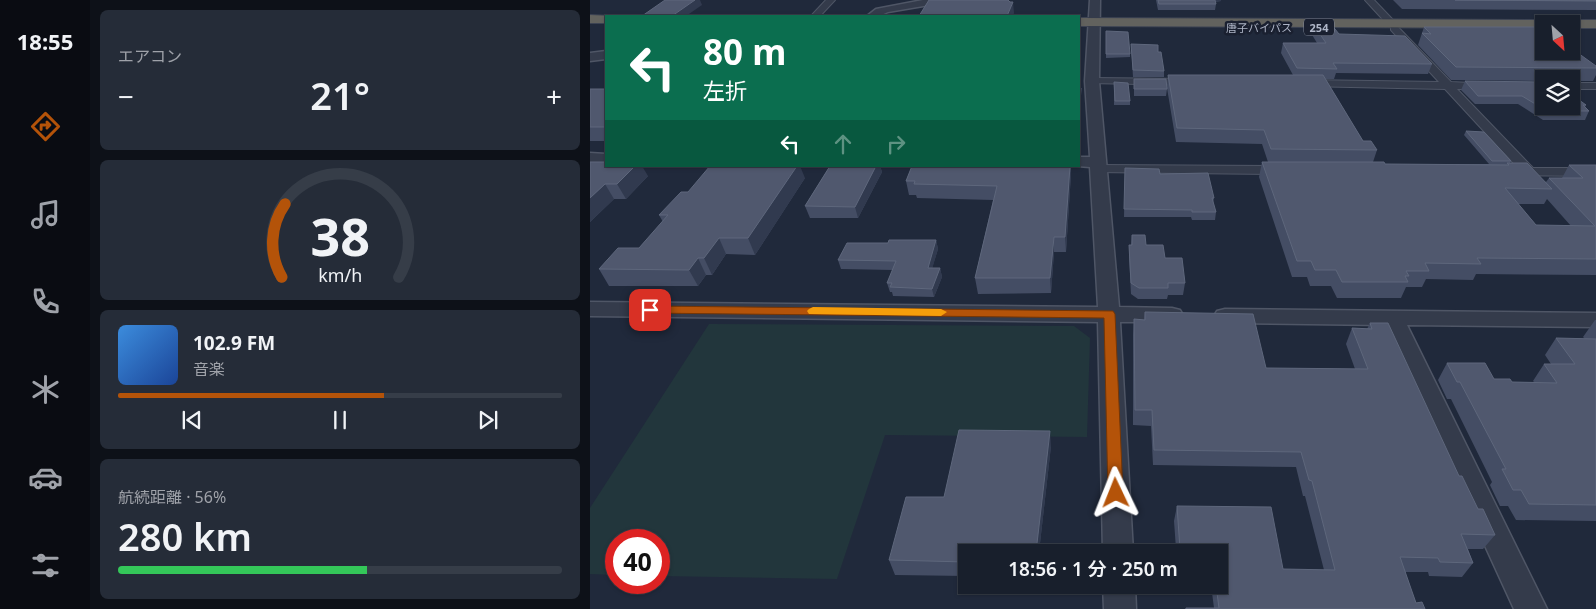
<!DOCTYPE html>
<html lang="ja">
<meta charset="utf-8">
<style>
body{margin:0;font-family:"Noto Sans","Noto Sans JP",sans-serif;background:#252c38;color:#f1f3f6;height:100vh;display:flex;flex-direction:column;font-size:19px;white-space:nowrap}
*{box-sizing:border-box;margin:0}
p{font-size:16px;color:#9fa2a9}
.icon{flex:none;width:28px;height:28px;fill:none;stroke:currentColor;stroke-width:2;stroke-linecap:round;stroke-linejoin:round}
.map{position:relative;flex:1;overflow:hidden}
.drawer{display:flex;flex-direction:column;gap:10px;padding:10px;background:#0d1118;width:500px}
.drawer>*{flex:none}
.banner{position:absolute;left:15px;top:15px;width:475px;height:152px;border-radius:0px;box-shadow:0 1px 4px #0004,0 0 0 1px #363d48;background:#0b6e4f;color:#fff;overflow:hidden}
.needle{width:32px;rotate:154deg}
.tools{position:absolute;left:945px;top:15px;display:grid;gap:10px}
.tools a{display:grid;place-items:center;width:45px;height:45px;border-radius:0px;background:#181f2c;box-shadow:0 1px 4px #0004,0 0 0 1px #363d48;font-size:25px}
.speed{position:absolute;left:15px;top:529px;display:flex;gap:10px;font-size:25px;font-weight:700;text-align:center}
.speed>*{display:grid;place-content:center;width:65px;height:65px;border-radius:50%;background:#181f2c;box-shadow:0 1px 4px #0004,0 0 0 1px #363d48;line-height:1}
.speed .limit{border:8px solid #d22;background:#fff;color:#111}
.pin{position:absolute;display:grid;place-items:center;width:42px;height:42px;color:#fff;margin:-21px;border-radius:10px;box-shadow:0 2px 8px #0006}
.me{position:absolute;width:55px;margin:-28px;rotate:358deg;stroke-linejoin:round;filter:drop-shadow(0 0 4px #0008)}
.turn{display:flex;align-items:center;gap:18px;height:105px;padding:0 15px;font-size:22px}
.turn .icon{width:65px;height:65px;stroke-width:2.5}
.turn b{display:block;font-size:35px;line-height:42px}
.lanes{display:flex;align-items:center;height:48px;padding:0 15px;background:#0003;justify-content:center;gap:25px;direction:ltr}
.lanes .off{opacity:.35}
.big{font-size:38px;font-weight:600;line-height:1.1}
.drawer .widget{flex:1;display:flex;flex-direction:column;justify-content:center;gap:8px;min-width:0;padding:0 18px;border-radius:8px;background:#252c38}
.drawer .dial{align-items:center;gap:0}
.dial svg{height:130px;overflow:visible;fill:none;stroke:#363d48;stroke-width:7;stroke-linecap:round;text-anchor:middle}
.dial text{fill:#f1f3f6;stroke:none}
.song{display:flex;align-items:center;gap:15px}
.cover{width:60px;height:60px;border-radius:8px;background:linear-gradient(135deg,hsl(210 70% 55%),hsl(220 70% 35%))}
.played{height:5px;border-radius:2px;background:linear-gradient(90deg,#b45309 60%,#363d48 60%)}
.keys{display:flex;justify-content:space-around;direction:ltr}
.heat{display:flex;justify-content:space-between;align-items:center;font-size:28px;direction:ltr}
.charge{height:8px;border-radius:4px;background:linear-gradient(90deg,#34c759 56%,#363d48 0)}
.trip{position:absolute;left:368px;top:544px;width:270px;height:50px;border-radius:0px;background:#181f2c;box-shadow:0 1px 4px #0004,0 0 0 1px #363d48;font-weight:600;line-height:50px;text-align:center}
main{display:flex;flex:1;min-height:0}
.dock{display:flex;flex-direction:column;width:90px;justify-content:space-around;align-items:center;background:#0a0c12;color:#9fa2a9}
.dock .icon{width:35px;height:35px}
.dock .active{color:#b45309}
.dock b{font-size:22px;color:#f1f3f6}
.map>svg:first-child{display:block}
.green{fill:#22363c}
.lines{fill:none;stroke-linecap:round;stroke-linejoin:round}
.minor-casing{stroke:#4f5666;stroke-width:2}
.tertiary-casing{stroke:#4f5666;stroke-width:3}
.trunk-casing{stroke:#3c4353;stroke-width:2}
.minor{fill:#343b4b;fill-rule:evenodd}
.tertiary{fill:#343b4b;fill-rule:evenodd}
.trunk{fill:#62625e;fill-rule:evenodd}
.wall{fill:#444d64;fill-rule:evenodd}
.shaded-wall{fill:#313a4f}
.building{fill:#50586e;stroke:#5e677c}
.route{fill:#b45309;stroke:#753606}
.slow{fill:#f59e0b}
.labels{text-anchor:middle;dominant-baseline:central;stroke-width:5;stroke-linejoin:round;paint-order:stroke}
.far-street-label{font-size:11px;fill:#afb6c8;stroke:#1a2030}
.shield{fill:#1a2030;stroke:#82899a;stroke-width:1}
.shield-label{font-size:11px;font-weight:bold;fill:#afb6c8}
</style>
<main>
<nav class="dock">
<b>18:55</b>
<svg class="icon active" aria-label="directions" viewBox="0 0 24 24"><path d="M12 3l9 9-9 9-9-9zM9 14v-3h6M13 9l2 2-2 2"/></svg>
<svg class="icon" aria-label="music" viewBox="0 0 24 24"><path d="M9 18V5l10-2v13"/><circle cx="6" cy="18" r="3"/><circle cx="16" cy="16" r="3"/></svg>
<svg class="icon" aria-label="phone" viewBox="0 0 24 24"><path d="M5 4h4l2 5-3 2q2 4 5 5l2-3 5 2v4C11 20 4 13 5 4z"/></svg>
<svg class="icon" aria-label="climate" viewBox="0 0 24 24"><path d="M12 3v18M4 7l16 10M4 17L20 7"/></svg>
<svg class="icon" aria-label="car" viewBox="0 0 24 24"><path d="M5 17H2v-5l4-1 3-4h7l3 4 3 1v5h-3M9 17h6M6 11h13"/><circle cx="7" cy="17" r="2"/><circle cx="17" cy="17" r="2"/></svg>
<svg class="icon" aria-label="filters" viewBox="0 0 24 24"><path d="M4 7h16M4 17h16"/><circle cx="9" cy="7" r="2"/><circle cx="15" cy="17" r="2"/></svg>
</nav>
<section class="drawer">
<div class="widget"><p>エアコン</p>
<div class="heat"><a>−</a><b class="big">21°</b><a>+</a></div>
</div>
<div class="widget dial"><svg viewBox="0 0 100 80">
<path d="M14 69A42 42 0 1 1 86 69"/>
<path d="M14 69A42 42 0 0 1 16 24" stroke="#b45309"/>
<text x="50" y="56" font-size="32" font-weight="700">38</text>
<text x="50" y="72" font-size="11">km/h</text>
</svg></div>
<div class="widget">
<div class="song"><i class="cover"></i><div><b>102.9 FM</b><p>音楽</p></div></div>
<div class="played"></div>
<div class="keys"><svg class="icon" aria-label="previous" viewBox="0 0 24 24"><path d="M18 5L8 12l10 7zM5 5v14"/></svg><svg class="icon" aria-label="pause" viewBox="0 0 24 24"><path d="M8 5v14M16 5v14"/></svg><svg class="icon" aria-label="next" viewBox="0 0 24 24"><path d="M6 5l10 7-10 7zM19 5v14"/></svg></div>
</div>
<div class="widget"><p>航続距離 · 56%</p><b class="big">280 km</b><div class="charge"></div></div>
</section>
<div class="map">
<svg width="1006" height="609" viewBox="0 0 1006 609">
<rect width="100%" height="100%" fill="#20293b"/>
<!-- green -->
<polygon class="green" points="119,324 484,326 500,338 497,437 295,435 247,579 69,576 69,540 26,540 26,575 0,574 0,508"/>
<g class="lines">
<defs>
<g id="minor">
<polygon points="236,0 245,0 230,16 221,16"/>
<polygon points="775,0 784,0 804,21 804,25 798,25"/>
<polygon points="804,25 807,26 861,82 900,84 901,86 900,88 896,89 867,89 943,168 1006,168 1006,176 919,175 917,172 919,169 928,168 855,89 714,86 709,83 714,80 849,82 801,30 801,26"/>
<polygon points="502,78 601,79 606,82 601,85 498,83 497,81 498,79"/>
<rect x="981" y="83" width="25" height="6"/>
<polygon points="508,165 693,166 700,170 693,174 503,172 501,169 503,166"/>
</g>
<g id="tertiary">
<polygon points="333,0 356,0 351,3 298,12 289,16 277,16 286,9"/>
<polygon points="500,0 510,0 509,81 529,307 582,308 590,310 593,315 590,320 582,322 530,322 543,552 513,552 508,322 0,316 0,302 508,307 500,167 487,166 489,166 489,157 500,157 495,81"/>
<polygon points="16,51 16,59 0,61 0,53"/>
<polygon points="0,153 16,154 16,164 0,163"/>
<polygon points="635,309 1006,313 1006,327 817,325 957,609 924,609 794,325 635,323 627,321 624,316 627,311"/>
<polygon points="513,585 545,585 546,609 514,609"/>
</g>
<g id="trunk">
<polygon points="0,15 21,16 16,16 16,23 0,23"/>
<polygon points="489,18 954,20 961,24 954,24 954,28 489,26"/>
<polygon points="981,20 1006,20 1006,28 981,28 981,24 974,24"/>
</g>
</defs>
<!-- minor casing -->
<use href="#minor" class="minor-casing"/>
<!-- tertiary casing -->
<use href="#tertiary" class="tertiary-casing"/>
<!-- trunk casing -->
<use href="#trunk" class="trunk-casing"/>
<!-- minor -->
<use href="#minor" class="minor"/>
<!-- tertiary -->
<use href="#tertiary" class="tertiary"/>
<!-- trunk -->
<use href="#trunk" class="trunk"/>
</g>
<!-- wall -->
<g class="wall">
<polygon points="566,0 631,0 631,1 625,2 626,4 625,10 568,10"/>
<polygon points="803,0 1006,0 1006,10 812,9"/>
<path d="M723 24 749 34 842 64 838 74 746 73 744 79H735L773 141 787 150 783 162 795 164H899L874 135 876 131 921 161 920 163 956 182 959 178H972L979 165H1006V275L886 274 883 280 836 279 832 287H816L811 298H747L741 286H720L717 277H702L669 177 672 162H678L672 144 586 142 577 88 578 75H703L691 53 693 43H727L721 33ZM957 199 981 226 946 225 928 204H954Z"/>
<polygon points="834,27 1006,66 1006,75 1003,81 981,81 981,79 954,79 954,81 861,80 828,45"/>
<polygon points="516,31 540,54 540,57 516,58"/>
<polygon points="541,44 568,52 574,71 574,77 543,77"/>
<polygon points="544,79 577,89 576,96 544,96"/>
<polygon points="875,81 996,105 995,107 999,111 995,120 953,120 928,104 885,104 871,90"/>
<polygon points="524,82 540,101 540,105 524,105"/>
<rect x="0" y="89" width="16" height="52"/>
<polygon points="0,162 58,176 36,199 24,199 0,222"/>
<polygon points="240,166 290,166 292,172 268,218 220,218 215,206"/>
<polygon points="322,166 481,166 481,174 476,252 464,252 461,293 388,294 385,278 403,200 327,198 326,195 319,195 316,181"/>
<polygon points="535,168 570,174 624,198 623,203 626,212 625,220 602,220 601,217 534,217"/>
<polygon points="215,178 165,255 136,254 122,275 116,275 108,286 19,286 9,269 49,248 73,222 69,215 98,192"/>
<polygon points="542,235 575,258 595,283 593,295 578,295 577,299 548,299 541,294 539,257 539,245 541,245"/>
<polygon points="346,240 348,249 342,268 350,268 352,277 344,297 303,296 302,292 300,292 297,283 303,270 251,269 248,260 298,243"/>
<polygon points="555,312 676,368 765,369 756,344 762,328 777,329 780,323 888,509 905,535 893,549 878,549 883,563 872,577 839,576 838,572 815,572 826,603 835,609 595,609 596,608 624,608 621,585 629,585 629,552 570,552 571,549 586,549 584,521 587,506 693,569 734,570 715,496 713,496 706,467 563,465 561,426 543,425 543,335 544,319 554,320"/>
<polygon points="1005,320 1006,320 1006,521 926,520 918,506 910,506 900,485 902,482 861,399 857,399 848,380 857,363 904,379 922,382 944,382 943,381 954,364 961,364 955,355 966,338 995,339 993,337"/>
<polygon points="461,446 449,552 376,552 376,576 305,575 299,560 354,497"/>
<polygon points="570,585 595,585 593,592 570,591"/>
</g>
<!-- shaded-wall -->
<g class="shaded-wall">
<polygon points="105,0 110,0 112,5 96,16 82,16"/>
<polygon points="623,0 631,0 631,1 623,2"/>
<polygon points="423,2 424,13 423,16 417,16"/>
<polygon points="491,88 491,101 489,134 489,118"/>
<polygon points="45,166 52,166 58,176 36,199 27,184"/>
<polygon points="207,166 210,166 215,178 165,255 158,238"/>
<polygon points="286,166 290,166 292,172 268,218 265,207"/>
<polygon points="480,166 481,174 476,252 475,237"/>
<polygon points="15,184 24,199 0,222 0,198"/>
<polygon points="464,237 464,252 461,293 460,278"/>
<polygon points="129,238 136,254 122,275 114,258"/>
<polygon points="346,240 348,249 340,276 338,268"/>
<polygon points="108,258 116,275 108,286 99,270"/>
<polygon points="350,268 352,277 344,297 342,289"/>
<polygon points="460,431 461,446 449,552 446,552"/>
</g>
<!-- building -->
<g class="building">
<polygon points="75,0 105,0 82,16 52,16"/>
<polygon points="339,0 418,0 420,2 423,2 417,16 329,16"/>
<polygon points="568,0 625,0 626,4 569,4"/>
<polygon points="865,0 1006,0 1006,1"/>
<polygon points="723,24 741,24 749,34 815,36 842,64 743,63 747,69 707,68 693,43 736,43"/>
<polygon points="834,27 952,27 954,28 954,51 981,51 981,48 1006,66 1006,68 866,67 832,33 841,34"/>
<polygon points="516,31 538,32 540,54 516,54"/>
<polygon points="541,44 568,45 568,52 571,52 574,71 543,70"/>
<polygon points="578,75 733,75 773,141 781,141 787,150 681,149 674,130 587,128"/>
<polygon points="544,79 576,79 577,89 544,89"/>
<polygon points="875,81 954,82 954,106 981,106 981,94 996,105 993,105 999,111 957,111 932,96 888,96"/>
<polygon points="524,82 538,83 540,101 525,101"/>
<polygon points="489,88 491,88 489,118"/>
<rect x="0" y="89" width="16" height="38"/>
<polygon points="876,131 894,132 921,161 902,161"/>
<polygon points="0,162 16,162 16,166 45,166 27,184 15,184 0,198"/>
<polygon points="672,162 794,162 795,164 919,165 917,163 937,163 962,189 915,188 946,225 1005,226 959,178 993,178 979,165 1006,165 1006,259 887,258 891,264 835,263 839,271 816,271 819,276 815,276 818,282 752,282 746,270 725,270 721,261 707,261"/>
<polygon points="120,166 207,166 158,238 129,238 114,258 108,258 99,270 9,269 28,248 49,248 78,215 69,215 91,192 98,192"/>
<polygon points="240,166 286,166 265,207 215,206"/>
<polygon points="322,166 480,166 475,237 464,237 460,278 385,278 407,186 324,184 325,181 316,181"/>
<polygon points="535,168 569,169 570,174 618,173 624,198 622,198 626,212 602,212 602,210 534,209"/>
<polygon points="542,235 555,235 556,245 573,245 575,258 592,258 595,283 578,283 578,288 549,288 541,283 539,245 542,245"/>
<polygon points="299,240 346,240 338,268 350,268 342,289 300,287 302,283 297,283 306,261 248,260 257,243 298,243"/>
<polygon points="555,312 663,314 676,368 778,369 762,328 782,329 780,323 798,323 869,476 872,476 888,509 893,509 905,535 871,534 883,563 850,562 848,558 810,557 826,603 832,602 835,609 596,609 596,608 629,608 626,585 629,585 629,552 571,552 571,549 590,549 587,506 681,507 693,569 745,570 722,481 719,480 711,452 564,450 562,410 545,410 544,319 555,320"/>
<polygon points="966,338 1006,339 1006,505 939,504 931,490 923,490 912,469 916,469 870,382 867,382 857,363 895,363 904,379 920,379 922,382 967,383 954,364 985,364"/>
<polygon points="369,430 460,431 446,552 376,552 376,562 299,560 316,497 354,497"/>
</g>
<!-- route -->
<polygon class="route" points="60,306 523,311 525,314 533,493 531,498 526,500 521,498 518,493 514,318 56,313 54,310"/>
<!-- slow -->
<polygon class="slow" points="223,307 351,309 357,312 351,316 219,314 217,311 219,309"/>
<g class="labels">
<!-- far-street labels -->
<g class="far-street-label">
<text x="669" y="27">唐子バイパス</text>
</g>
<!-- shield labels -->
<rect class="shield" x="714" y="18.5" width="30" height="17" rx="4"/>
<g class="shield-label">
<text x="729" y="27">254</text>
</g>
</g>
</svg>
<div class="tools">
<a><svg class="needle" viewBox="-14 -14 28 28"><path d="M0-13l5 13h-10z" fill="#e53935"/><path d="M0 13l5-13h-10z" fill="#9fa2a9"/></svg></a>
<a><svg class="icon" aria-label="layers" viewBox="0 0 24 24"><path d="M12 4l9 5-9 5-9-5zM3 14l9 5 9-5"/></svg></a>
</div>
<div class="speed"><div class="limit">40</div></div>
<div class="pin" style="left:60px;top:310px;background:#d93025"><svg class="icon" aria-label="arrive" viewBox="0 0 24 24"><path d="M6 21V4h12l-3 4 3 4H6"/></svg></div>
<svg class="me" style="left:526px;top:493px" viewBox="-20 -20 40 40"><path d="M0-17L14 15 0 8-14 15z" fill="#b45309" stroke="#fff" stroke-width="4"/></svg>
<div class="trip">18:56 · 1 分 · 250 m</div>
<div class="banner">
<div class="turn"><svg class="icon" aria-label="left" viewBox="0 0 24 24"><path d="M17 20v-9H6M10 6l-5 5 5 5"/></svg><div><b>80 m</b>左折</div></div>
<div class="lanes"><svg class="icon" aria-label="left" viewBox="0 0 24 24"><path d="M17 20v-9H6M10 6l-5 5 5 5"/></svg><svg class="icon off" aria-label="ahead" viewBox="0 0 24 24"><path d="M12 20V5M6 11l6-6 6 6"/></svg><svg class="icon off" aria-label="right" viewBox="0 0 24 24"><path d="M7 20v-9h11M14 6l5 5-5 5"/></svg></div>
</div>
</div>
</main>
